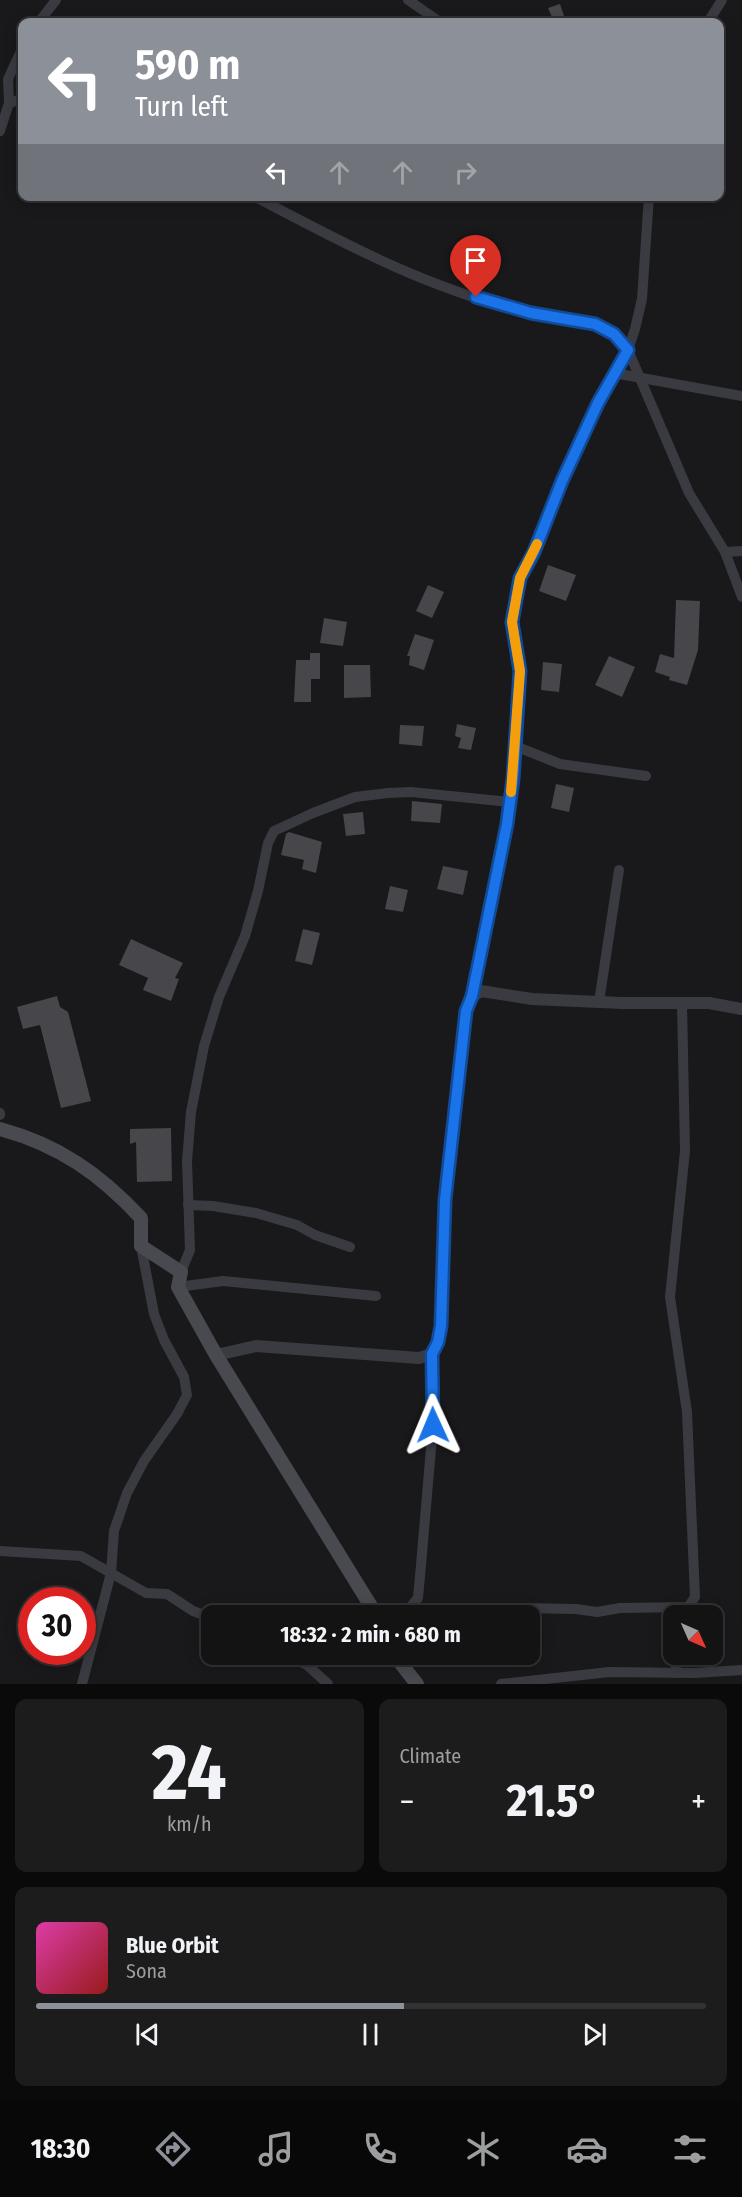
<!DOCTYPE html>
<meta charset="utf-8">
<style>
body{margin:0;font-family:"Fira Sans Condensed",sans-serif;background:#1c1c1d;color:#f1f3f6;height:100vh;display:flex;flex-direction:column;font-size:22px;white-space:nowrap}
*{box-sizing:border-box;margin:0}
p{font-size:20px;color:#9d9ea0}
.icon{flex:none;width:33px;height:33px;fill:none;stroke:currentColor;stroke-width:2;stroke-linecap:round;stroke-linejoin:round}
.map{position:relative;height:1684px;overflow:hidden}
.drawer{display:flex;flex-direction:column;gap:15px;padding:15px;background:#0a0a0b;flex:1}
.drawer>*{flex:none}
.top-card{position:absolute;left:18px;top:18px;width:706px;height:183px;border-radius:12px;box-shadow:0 3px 15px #0003,0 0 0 2px #323234;background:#8c9099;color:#fff;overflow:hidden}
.needle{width:39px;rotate:135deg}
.fabs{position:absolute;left:663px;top:1605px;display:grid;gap:12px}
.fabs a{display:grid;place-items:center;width:60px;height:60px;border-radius:12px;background:#131314;box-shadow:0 3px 15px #0003,0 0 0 2px #323234;font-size:30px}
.speed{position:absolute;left:18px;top:1587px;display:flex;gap:12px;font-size:30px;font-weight:700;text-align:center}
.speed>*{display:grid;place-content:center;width:78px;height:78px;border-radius:50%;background:#131314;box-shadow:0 3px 15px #0003,0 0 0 2px #323234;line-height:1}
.speed .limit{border:9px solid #d22;background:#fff;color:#111}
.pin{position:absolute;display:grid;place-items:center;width:51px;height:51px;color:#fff;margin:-62px -26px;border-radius:50% 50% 50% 0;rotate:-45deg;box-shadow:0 0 6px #0007}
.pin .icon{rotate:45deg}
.me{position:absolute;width:66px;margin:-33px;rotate:359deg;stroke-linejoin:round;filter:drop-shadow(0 0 4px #0008)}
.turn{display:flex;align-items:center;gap:21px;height:126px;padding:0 18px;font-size:27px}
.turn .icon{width:78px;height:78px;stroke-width:2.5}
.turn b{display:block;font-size:42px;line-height:51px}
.lanes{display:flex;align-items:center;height:57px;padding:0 18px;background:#0003;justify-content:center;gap:30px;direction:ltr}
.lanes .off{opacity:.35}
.big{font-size:45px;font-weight:700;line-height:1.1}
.drawer .widget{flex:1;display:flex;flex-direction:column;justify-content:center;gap:9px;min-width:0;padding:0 21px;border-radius:12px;background:#1c1c1d}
.drawer .dial{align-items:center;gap:0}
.dial b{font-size:78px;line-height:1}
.song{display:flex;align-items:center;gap:18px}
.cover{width:72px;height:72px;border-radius:9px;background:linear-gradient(135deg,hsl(320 70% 55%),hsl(0 70% 35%))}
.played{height:6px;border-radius:3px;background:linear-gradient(90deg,#8c9099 55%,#323234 55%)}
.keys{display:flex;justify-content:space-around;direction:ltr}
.heat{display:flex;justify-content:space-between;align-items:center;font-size:33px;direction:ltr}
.drawer .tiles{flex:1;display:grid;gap:15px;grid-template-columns:1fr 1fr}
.widget:last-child{grid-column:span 2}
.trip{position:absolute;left:201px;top:1605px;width:339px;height:60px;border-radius:12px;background:#131314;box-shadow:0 3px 15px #0003,0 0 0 2px #323234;font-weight:700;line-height:60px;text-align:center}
.tabs{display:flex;height:96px;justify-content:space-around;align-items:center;background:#080808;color:#9d9ea0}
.tabs .icon{width:42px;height:42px}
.tabs .active{color:#8c9099}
.tabs b{font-size:27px;color:#f1f3f6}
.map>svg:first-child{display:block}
.building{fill:#46464b}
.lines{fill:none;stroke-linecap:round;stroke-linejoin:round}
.minor{stroke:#3a3b40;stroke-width:10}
.tertiary{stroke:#3a3b40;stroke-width:12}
.secondary{stroke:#484a4f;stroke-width:14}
.route-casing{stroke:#114b97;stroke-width:15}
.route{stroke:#1a73e8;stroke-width:10}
.slow{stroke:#f59e0b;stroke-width:10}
</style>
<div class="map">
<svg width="742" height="1684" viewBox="0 0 742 1684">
<rect width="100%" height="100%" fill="#19191b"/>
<!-- building -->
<g class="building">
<polygon points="560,4 566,22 554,22 548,8"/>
<polygon points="548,565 576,575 566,601 539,591"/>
<polygon points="428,585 444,592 432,618 416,611"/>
<polygon points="676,600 700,601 698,650 687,685 669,680 670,677 655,672 660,654 674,658"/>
<polygon points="324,618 347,622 343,646 320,643"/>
<polygon points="415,634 434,640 424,670 409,665 410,656 407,656"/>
<polygon points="310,653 320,653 320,679 311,679 311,702 294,702 296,660 310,660"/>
<polygon points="609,656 635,667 622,697 595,685"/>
<polygon points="543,662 562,664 559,692 541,690"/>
<polygon points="344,665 370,665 371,697 344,698"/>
<polygon points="457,724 476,728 471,750 458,748 461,738 455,736"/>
<polygon points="400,725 424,726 422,746 399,744"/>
<polygon points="556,784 574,788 569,812 551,808"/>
<polygon points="412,801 442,804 440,823 411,821"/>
<polygon points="363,812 365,834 346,836 343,814"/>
<polygon points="289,832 322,842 316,873 302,869 304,860 281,855 286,834"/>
<polygon points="443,866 468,871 463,895 437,889"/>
<polygon points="390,886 408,890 403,912 385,909"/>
<polygon points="303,929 320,933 312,965 295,961"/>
<polygon points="131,939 183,963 175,978 179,979 171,1001 143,990 148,978 119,965"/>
<polygon points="57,996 60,1007 68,1012 91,1101 61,1108 40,1025 23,1029 17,1007"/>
<polygon points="171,1128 172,1181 137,1182 136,1142 130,1144 130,1129"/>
</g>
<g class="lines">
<!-- minor -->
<g class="minor">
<polyline points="408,0 440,22"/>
<polyline points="39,22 56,0"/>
<polyline points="708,22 722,0"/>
<polyline points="9,103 8,79 22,49"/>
<polyline points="0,131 9,103 22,99"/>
<path d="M254 196C343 243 433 292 533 313 559 318 590 318 612 333 618 337 623 344 628 350L689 493 725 552 742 597"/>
<polyline points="614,373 742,396"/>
<polyline points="725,552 742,551"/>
<polyline points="515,746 560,764 646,776"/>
<polyline points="472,995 507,824 513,779 520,671 512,622 520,578 533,552 562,481 598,403 628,350 635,329 642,299 649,196"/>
<polyline points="599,1002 619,870"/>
<polyline points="0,1113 0,1115"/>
<polyline points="188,1205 213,1206 256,1213 297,1225 315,1235 350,1247"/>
<polyline points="181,1272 190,1250 187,1161 191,1112 204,1046 219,997 245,936 258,891 268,843 274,831 313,813 355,797 388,793 411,792 510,802"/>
<polyline points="178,1287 223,1281 376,1296"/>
<polyline points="0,1551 81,1556 146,1593 167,1594 193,1611 212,1618"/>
<polyline points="403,1616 418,1598 421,1565 433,1425 432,1354"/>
<polyline points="413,1616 422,1612 470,1609 521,1608 576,1609 597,1612 620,1608 688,1607 695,1597 687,1412 670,1297 685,1151 682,1003"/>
<polyline points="285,1654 307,1665 328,1684"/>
<polyline points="676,1654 676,1673"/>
<polyline points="82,1684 111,1573 114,1531 127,1493 144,1461 177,1414 187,1395 184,1377 164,1340 154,1314 141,1246"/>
<polyline points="501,1684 609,1672 694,1673 742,1670"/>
</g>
<!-- tertiary -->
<polyline class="tertiary" points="216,1355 256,1346 419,1358 432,1354 438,1342 441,1326 445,1200 466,1011 470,998 481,991 532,999 622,1003 709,1003 742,1009"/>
<!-- secondary -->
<g class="secondary">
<path d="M0 1129C59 1145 100 1174 141 1218V1246L181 1272 178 1287 216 1355 377 1616"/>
<polyline points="397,1654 402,1665 417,1684"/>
</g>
</g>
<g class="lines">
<defs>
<polyline id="route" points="433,1425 432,1354 438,1342 441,1326 445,1200 466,1011 472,996 507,824 513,779 520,671 512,622 520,578 534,552 562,481 598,403 628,350 614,334 595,324 531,313 476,297"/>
</defs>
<!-- route casing -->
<use href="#route" class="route-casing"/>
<!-- route -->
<use href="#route" class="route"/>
<!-- slow -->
<polyline class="slow" points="511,792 520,671 512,622 520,578 537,544"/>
</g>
</svg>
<div class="fabs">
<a><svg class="needle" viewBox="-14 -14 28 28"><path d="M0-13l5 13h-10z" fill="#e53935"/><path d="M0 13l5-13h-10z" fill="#9d9ea0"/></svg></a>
</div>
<div class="speed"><div class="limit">30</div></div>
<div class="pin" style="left:476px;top:297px;background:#d93025"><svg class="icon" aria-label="arrive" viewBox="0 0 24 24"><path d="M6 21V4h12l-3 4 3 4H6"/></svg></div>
<svg class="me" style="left:433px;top:1425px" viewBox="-20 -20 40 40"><path d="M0-17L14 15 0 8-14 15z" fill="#1a73e8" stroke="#fff" stroke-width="4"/></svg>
<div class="trip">18:32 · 2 min · 680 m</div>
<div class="top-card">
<div class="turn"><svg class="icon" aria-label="left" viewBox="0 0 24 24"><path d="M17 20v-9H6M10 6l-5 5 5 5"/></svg><div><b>590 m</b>Turn left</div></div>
<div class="lanes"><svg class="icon" aria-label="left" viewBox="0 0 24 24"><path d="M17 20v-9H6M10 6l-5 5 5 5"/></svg><svg class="icon off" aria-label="ahead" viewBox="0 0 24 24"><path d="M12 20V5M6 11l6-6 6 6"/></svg><svg class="icon off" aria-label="ahead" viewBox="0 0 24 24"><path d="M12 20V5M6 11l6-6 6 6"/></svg><svg class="icon off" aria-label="right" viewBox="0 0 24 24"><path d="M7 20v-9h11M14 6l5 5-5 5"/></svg></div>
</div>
</div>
<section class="drawer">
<div class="tiles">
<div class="widget dial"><b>24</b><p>km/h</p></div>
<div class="widget"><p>Climate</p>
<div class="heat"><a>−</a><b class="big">21.5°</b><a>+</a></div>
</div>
<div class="widget">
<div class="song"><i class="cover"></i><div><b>Blue Orbit</b><p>Sona</p></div></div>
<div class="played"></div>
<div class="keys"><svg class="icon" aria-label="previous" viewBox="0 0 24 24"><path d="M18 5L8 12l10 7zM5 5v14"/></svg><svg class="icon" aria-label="pause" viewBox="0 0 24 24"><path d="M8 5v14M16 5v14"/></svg><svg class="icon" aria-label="next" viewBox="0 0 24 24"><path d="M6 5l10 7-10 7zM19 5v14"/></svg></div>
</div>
</div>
</section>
<nav class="tabs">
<b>18:30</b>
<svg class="icon active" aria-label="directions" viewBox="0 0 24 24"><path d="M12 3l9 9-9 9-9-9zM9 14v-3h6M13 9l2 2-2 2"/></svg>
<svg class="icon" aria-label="music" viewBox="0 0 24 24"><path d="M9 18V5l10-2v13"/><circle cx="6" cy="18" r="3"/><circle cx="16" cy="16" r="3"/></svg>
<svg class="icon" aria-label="phone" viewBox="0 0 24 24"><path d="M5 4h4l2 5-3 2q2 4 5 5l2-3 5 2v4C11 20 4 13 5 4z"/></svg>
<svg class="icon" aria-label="climate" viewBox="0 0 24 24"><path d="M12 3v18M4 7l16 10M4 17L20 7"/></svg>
<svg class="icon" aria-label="car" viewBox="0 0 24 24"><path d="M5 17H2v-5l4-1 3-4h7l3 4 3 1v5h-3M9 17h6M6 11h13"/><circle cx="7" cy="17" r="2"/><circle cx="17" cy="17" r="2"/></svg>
<svg class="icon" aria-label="filters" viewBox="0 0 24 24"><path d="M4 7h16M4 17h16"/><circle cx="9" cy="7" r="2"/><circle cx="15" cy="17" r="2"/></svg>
</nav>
